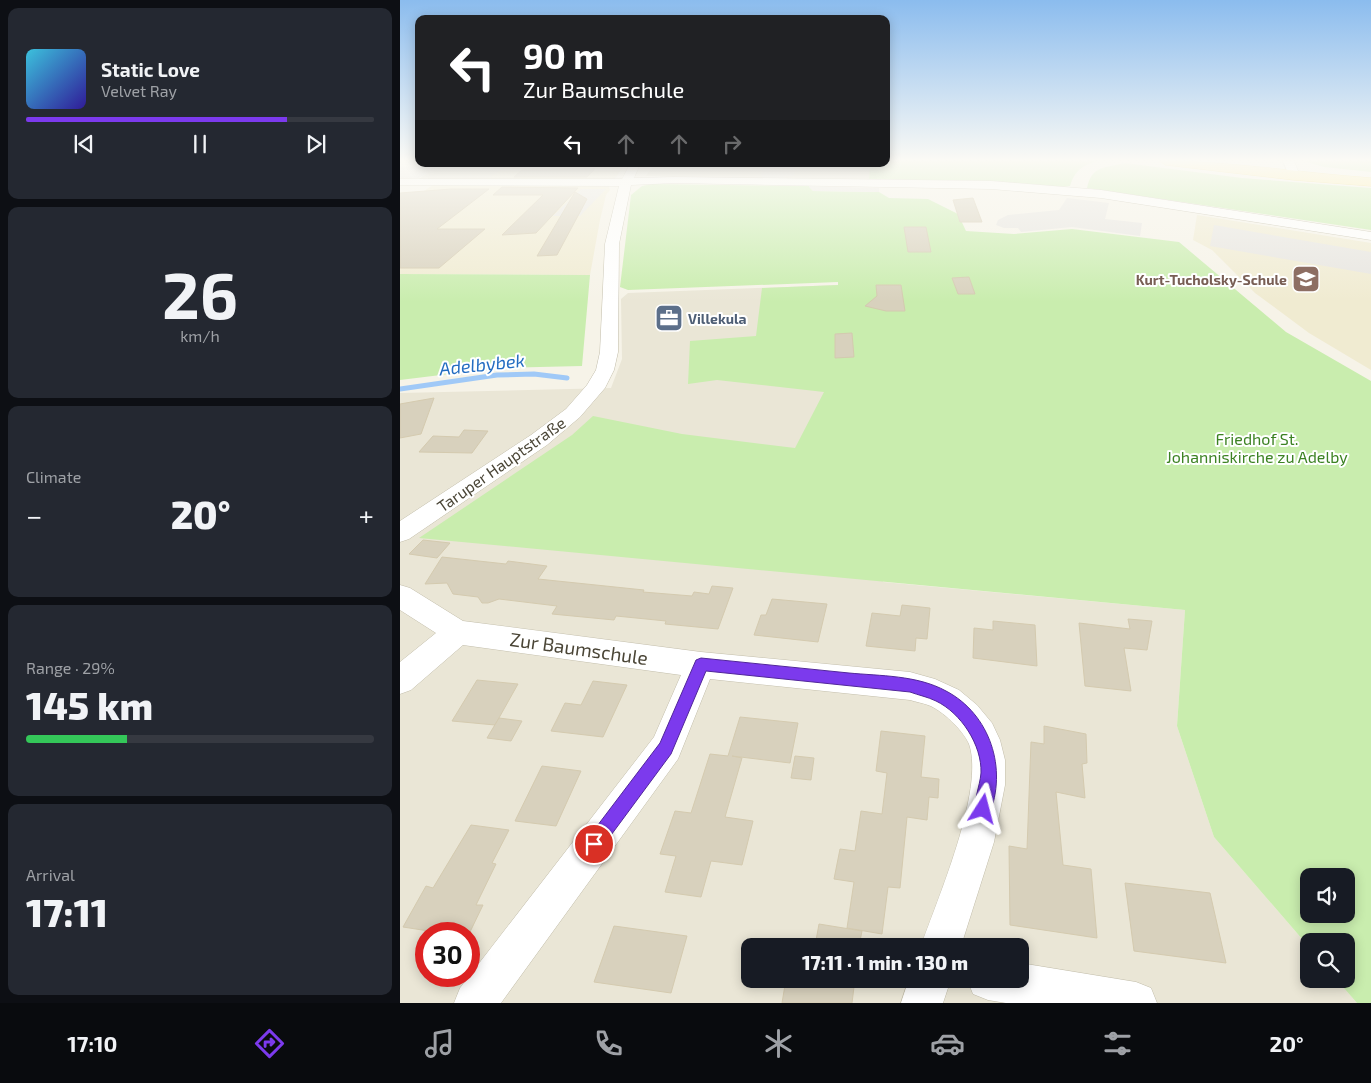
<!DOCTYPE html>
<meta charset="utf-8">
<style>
body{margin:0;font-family:"Exo 2",sans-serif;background:#242831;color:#f1f3f6;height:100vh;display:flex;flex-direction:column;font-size:19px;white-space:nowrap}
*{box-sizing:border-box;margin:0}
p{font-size:16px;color:#9ea1a6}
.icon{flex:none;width:28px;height:28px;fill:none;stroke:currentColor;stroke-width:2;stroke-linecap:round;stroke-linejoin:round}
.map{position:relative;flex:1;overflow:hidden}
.drawer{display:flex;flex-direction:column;gap:8px;padding:8px;background:#0d0f14;width:400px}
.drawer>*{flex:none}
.top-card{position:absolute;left:15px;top:15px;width:475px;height:152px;border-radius:10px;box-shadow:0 2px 12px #0003;background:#202124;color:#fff;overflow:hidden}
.tools{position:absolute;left:900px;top:868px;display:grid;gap:10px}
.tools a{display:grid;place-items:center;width:55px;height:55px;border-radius:10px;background:#171b24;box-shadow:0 2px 12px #0003;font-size:25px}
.speed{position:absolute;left:15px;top:922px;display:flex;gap:10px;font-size:25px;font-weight:700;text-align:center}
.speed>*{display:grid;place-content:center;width:65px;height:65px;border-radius:50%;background:#171b24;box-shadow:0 2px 12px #0003;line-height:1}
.speed .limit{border:8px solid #d22;background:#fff;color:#111}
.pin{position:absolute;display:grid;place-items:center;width:42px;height:42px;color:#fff;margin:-21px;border:2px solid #fff;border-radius:50%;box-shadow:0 1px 5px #0007}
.me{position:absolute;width:55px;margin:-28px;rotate:9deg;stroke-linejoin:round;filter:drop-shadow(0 0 4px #0008)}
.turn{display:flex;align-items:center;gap:18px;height:105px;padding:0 25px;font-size:22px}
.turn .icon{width:65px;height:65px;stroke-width:2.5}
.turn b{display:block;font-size:35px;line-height:42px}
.lanes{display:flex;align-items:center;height:48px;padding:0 25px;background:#0003;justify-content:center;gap:25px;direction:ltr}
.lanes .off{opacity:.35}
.big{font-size:38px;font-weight:800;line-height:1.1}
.drawer .card{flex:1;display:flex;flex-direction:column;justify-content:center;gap:8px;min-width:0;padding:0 18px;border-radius:10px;background:#242831}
.drawer .dial{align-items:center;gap:0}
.dial b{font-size:65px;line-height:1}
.song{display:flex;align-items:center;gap:15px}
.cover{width:60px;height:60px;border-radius:8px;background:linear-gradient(135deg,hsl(190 70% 55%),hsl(250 70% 35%))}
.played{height:5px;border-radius:2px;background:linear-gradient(90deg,#7c3aed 75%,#363941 75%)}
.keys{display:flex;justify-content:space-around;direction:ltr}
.heat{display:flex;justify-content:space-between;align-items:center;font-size:28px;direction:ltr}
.charge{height:8px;border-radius:4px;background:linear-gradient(90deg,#34c759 29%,#363941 0)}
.trip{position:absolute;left:341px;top:938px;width:288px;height:50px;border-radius:10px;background:#171b24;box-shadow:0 2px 12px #0003;font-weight:800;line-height:50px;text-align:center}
.tabs{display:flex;height:80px;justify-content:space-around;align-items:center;background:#090b0e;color:#9ea1a6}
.tabs .icon{width:35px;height:35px}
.tabs .selected{color:#7c3aed}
.tabs b{font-size:22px;color:#f1f3f6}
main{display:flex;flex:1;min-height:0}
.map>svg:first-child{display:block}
.residential{fill:#eae6d6;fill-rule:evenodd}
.education{fill:#f0ebd1}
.green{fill:#c9edae;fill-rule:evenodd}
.parking{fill:#e7e5e0}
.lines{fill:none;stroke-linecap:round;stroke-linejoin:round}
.stream{stroke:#a0c9f7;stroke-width:5}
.building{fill:#d8d1bd;stroke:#d4caaf}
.minor-casing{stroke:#c2bdaa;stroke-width:1}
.major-casing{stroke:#efd45d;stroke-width:1}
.minor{fill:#fff;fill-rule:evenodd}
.major{fill:#ffed98;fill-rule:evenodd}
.route{fill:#7c3aed;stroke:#51269a}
.labels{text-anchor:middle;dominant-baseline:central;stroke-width:4;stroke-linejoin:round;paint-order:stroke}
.far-education-label{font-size:14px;font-weight:bold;fill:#785e54;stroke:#fff;text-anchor:end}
.far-service-label{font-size:14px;font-weight:bold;fill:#4e5e75;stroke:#fff;text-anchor:start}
.park-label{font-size:16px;fill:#3c8223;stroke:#fff}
.street-label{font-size:16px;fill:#4a4536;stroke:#fff}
.water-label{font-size:18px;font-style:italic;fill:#246dc1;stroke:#fff}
.near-street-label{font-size:19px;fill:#4a4536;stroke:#fff}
</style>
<main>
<section class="drawer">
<div class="card">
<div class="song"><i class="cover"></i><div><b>Static Love</b><p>Velvet Ray</p></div></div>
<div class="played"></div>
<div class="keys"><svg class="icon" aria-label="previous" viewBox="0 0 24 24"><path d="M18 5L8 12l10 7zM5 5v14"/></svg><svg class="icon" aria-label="pause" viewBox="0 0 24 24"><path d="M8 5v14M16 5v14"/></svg><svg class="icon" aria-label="next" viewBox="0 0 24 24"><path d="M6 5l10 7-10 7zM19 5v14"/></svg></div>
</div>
<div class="card dial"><b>26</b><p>km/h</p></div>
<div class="card"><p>Climate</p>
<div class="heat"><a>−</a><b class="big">20°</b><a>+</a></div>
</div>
<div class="card"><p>Range · 29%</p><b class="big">145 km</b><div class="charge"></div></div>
<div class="card"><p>Arrival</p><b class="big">17:11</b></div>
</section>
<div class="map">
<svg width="971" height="1003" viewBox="0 0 971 1003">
<rect width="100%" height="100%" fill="#f6f3e8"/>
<!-- residential -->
<g class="residential">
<polygon points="43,164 225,164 209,187 201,186 9,185"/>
<polygon points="254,164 470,164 469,180 246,176"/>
<path d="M438 285 483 582 785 610 777 726 814 837 909 947V979H936L957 1003H0V393L211 388 222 359 221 299 228 293ZM26 934H69V976H26ZM350 946H620V979H350Z"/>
</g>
<!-- education -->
<g class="education">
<polygon points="109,164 225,164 216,177 210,179 86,180"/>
<polygon points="33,185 201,186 209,187 210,190 206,195 200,220 190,275 0,274 0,207"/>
<polygon points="797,215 971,243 971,370 909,333 855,293 812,250 793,240"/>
</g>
<!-- green -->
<g class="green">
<path d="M486 161H698C683 165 675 170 670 186L660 187 469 180 470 164H486Z"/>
<polygon points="904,161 971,161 971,172 924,167"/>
<path d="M725 163 842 178 971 188V230L687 188C692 165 705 168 725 163Z"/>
<path d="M252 184 409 186 413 191 479 192 489 198 528 199 558 214 566 231 614 234 672 229 779 242 886 332 971 381V1003H957L936 979H946V941H909V947L814 837 777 726 785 610 19 538 172 435 193 416 282 434 395 448 424 392 317 380 288 384 290 341 356 336 362 288 438 285V282L228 290 220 287 231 195 242 186ZM909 876H946V914H909Z"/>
<polygon points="0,274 190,275 182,366 98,368 0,380"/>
</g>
<!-- parking -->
<g class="parking">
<polygon points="366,164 397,165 393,176 385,176 383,178 361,178 362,175 360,175"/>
<polygon points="0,167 38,167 19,178 0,178"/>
<polygon points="409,187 409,186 479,188 479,192 413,191"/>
<polygon points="181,189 206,189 180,216 153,216"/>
<polygon points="667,198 709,203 705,219 742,223 740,236 672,227 621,232 618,228 604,228 596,225 598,220 608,215 659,210"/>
<polygon points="814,225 971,252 971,274 810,246"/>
</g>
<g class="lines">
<!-- stream -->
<polyline class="stream" points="0,389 97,375 134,374 167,378"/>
</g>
<!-- building -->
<g class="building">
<polygon points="195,169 187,177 114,177 122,170"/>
<polygon points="102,187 178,188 136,233 102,235 143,195 93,195"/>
<polygon points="51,189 89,189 37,229 85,229 39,268 0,268 0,193"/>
<polygon points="175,192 187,199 157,255 137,256"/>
<polygon points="573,198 582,222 560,222 553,200"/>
<polygon points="504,227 526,227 531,252 508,252"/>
<polygon points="569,277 575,294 558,294 552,278"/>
<polygon points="476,285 501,285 505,311 486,311 465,306 477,296"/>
<polygon points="452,333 454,357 435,358 435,334"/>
<polygon points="34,398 21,434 0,438 0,404"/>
<polygon points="64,430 88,431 72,453 19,452 33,436 59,437"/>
<polygon points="23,540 50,543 37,558 9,554"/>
<polygon points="42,557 106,564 108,561 147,566 138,579 244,590 243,592 292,596 294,592 309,594 312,586 333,588 318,629 265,624 266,621 216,616 214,620 152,614 157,606 99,599 88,603 82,603 78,597 53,594 47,583 25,584"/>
<polygon points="372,599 427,604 418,642 354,635 361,615 366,615"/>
<polygon points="502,605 530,608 527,639 516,638 515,651 466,646 472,613 500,616"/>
<polygon points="728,619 752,621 747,650 724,648 731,691 685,686 679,623 730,629"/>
<polygon points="593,621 635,625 637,666 573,658 574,628 593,630"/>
<polygon points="77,680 118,684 95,725 52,721"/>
<polygon points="193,681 227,685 203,737 151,731 165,703 181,705"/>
<polygon points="340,717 398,723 390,763 332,756 342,758 325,817 353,821 342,865 311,861 301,897 265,892 276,856 260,854 275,811 291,813 310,754 328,756"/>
<polygon points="99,718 122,721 111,741 87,738"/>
<polygon points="644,726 686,734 687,763 682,764 685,798 656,792 663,865 691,869 697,938 610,925 609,846 627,849 631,742 644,744"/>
<polygon points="481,731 525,736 521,777 539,779 538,798 529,797 527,820 507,817 500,888 488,887 482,934 447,928 454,882 434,879 440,849 455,851 461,811 482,814 487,773 476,771"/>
<polygon points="395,756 414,758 411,780 391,778"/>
<polygon points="142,766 181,771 156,826 115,821"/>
<polygon points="71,825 109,830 92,863 96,864 76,905 83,905 69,934 48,934 3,927 26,886 33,888"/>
<polygon points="725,883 810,893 826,963 734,951"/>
<polygon points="419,924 462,931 459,946 415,946"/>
<polygon points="214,926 287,936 271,993 194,982"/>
<polygon points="386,979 455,979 452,1003 382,1003"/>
</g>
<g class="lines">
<defs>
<g id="minor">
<polygon points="883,161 894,161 900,176 898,178 890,178"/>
<polygon points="230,164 240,164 234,178 274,177 591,181 701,190 971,232 971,240 701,198 591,189 274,183 231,185 219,244 218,352 214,370 205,388 180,417 147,445 9,539 0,542 0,521 131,435 166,409 187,385 196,370 200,352 205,244 219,186 0,185 0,179 222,179"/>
<path d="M0 585 10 588 63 621 301 652 510 672 535 679 559 690 577 705 592 723 600 740 605 760V785L594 842 561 946H521C537 900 585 790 569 744 563 730 542 710 528 705 523 703 516 702 510 700L310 679 278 759 101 1003H54L60 988 254 737 281 675 63 645 11 690 0 694V662L36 633 0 610Z"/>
<polygon points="620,963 736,982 751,988 757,1003 606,1003 588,1000 573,994 567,979 620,979"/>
<polygon points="509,979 551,979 543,1003 501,1003"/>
</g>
<path id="major" d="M760 161C830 161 901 173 971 178V186L894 180 766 165Z"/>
</defs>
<!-- minor casing -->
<use href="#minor" class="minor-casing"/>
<!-- major casing -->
<use href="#major" class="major-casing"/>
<!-- minor -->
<use href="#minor" class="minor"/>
<!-- major -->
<use href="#major" class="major"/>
</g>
<!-- sky -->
<linearGradient id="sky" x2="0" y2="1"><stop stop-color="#8bbcee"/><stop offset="0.53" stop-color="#fbfaf5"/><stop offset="1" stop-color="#fbfaf5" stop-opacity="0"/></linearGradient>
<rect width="971" height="302" fill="url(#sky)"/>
<!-- route -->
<path class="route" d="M301 658C350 663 400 668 449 673 480 676 517 675 546 691 590 714 608 769 589 815L583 818 577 815C572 802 580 787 581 773 582 745 561 713 536 701 528 697 518 695 510 692L306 671 271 754 200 850 194 853 188 850 185 844 188 838 260 743 296 660Z"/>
<!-- icons -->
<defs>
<symbol id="school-square" viewBox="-11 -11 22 22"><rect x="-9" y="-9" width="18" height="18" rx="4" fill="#8d6e63" stroke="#fff"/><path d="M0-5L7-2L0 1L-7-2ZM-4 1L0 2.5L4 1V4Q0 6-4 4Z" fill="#fff"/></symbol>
<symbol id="office-square" viewBox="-11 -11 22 22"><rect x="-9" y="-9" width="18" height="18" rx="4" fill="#5c6f8a" stroke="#fff"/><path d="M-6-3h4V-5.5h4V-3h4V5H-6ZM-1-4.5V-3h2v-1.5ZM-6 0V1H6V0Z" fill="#fff"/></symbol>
</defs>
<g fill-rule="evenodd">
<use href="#school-square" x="890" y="263" width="32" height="32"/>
<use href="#office-square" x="253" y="302" width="32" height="32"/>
</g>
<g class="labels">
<!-- far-education labels -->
<g class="far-education-label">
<text x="887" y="279">Kurt-Tucholsky-Schule</text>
</g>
<!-- far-service labels -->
<g class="far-service-label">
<text x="288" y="318">Villekula</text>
</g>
<!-- park labels -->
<g class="park-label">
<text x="857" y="438">Friedhof St.<tspan x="857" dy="18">Johanniskirche zu Adelby</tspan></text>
</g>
<!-- street labels -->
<g class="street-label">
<text transform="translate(101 464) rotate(-35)">Taruper Hauptstraße</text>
</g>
<!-- water labels -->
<g class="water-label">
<text transform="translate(82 364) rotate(-6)">Adelbybek</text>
</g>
<!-- near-street labels -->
<g class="near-street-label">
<text transform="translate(179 648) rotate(8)">Zur Baumschule</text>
</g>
</g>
</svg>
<div class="tools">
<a><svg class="icon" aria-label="sound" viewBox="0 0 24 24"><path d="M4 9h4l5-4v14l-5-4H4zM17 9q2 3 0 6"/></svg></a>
<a><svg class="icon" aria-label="search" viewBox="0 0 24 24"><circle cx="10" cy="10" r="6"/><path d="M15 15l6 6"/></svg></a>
</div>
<div class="speed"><div class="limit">30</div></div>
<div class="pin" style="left:194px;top:844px;background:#d93025"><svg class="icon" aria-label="arrive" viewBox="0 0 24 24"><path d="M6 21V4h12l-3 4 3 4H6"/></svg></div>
<svg class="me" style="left:583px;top:809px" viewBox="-20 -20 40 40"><path d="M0-17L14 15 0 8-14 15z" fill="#7c3aed" stroke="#fff" stroke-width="4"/></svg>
<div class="trip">17:11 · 1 min · 130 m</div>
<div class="top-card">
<div class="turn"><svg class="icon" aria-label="left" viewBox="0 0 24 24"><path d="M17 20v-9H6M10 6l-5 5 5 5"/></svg><div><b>90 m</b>Zur Baumschule</div></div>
<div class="lanes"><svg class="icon" aria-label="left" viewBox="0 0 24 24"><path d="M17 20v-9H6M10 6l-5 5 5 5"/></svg><svg class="icon off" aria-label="ahead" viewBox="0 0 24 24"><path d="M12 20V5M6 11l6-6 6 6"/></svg><svg class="icon off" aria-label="ahead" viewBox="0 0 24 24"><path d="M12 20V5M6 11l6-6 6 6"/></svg><svg class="icon off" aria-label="right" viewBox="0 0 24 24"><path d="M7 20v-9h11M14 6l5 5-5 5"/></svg></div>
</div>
</div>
</main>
<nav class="tabs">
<b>17:10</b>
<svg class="icon selected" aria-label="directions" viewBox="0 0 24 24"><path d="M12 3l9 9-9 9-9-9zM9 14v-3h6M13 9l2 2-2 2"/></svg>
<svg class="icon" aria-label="music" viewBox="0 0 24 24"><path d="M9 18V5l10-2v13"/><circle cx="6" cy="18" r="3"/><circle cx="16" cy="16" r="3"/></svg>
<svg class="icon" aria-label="phone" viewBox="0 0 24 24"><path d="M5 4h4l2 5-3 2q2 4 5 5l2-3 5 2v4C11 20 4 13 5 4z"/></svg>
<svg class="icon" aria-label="climate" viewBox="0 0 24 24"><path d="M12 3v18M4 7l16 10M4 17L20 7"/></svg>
<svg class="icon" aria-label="car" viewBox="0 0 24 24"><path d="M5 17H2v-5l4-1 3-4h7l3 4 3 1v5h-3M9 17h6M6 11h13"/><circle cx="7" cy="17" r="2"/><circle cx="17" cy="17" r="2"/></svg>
<svg class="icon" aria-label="filters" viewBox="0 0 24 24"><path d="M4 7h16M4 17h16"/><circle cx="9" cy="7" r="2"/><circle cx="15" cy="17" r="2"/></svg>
<b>20°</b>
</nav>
